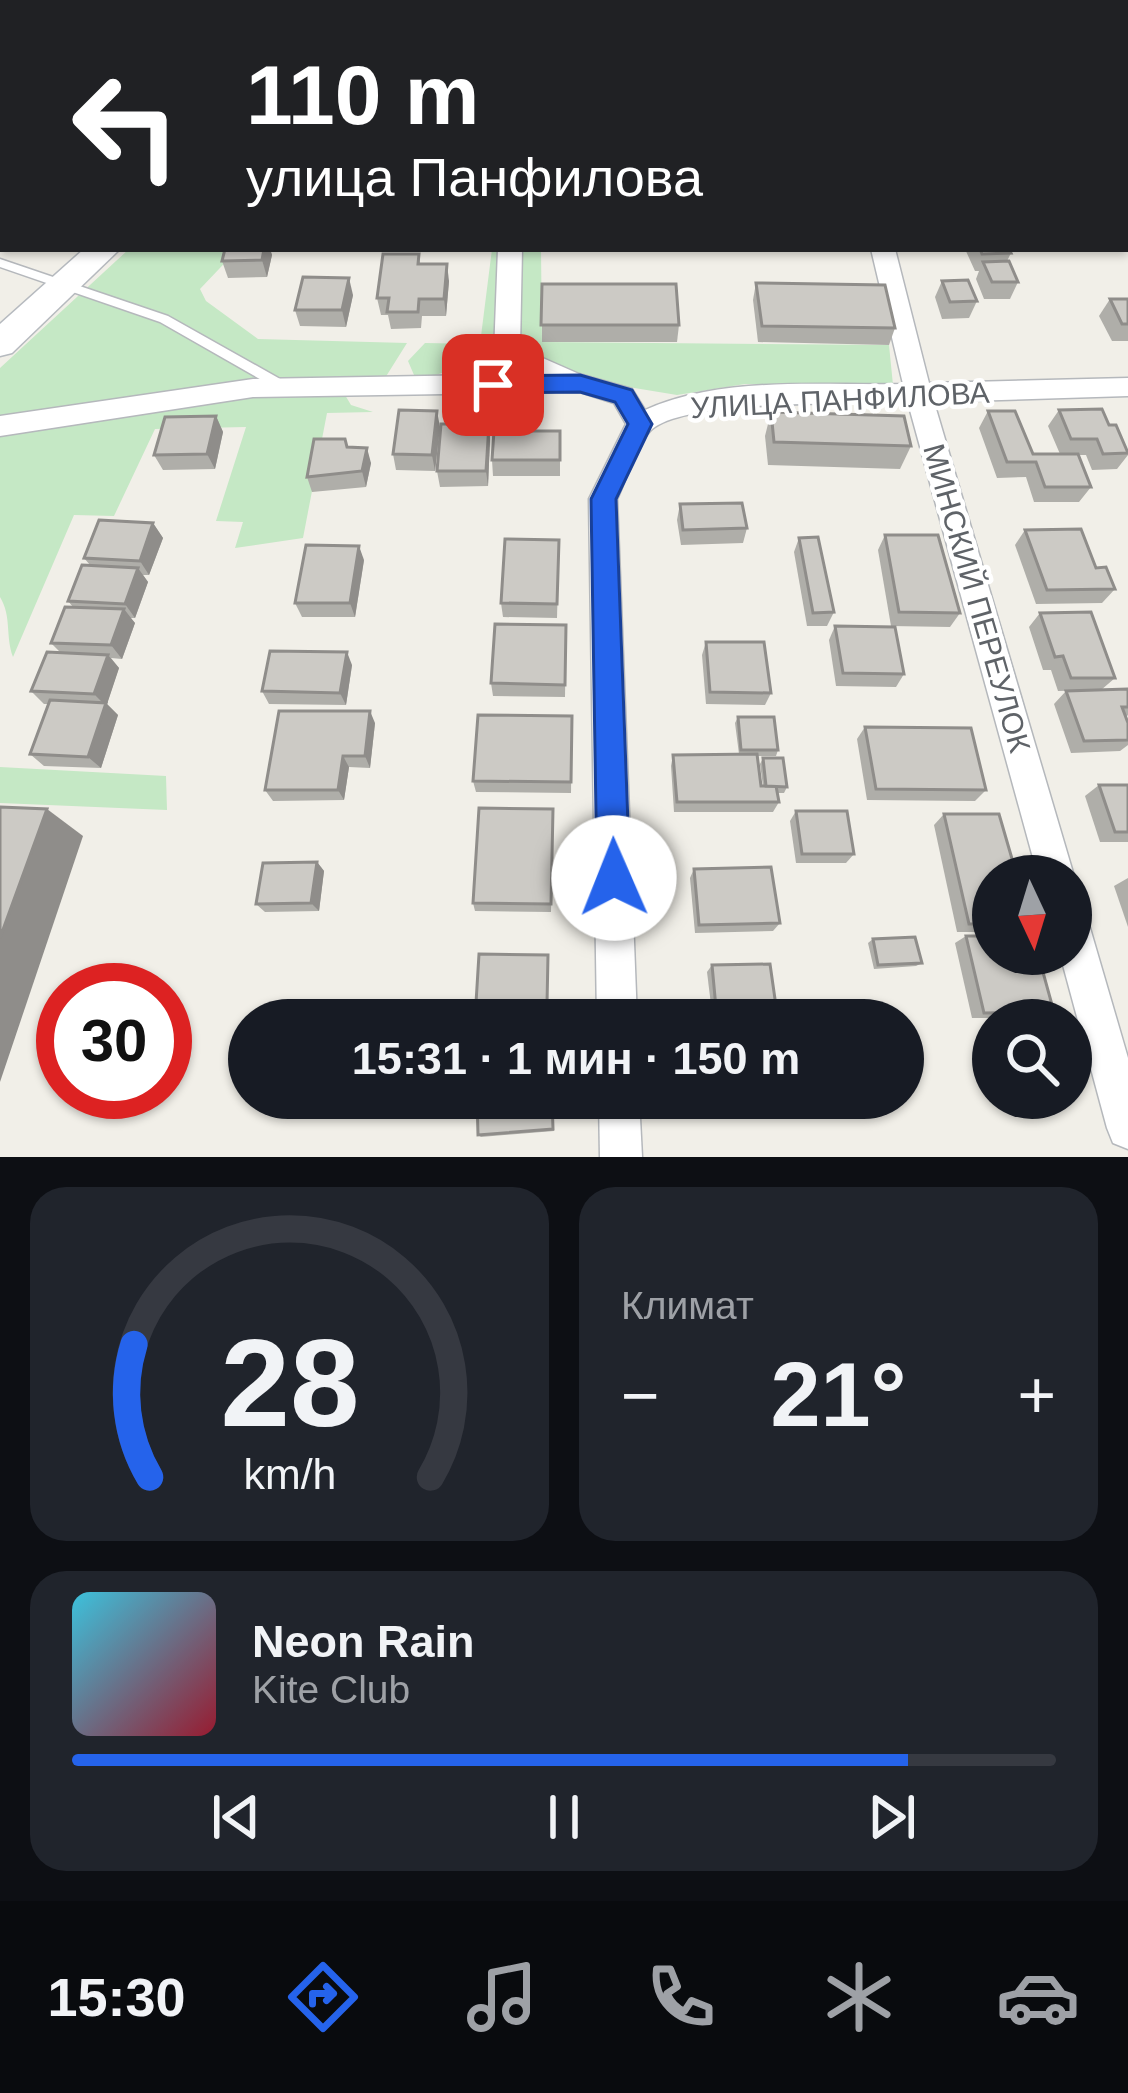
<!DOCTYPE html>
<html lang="ru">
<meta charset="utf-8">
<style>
body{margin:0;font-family:Arial,sans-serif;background:#20242c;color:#f1f3f6;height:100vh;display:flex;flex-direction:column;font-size:45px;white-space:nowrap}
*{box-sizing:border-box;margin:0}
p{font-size:39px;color:#9ea1a6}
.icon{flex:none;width:66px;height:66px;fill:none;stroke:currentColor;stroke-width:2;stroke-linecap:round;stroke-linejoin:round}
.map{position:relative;height:1157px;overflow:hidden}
.side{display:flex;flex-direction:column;gap:30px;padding:30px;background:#0d0f14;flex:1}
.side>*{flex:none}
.top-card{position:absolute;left:0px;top:0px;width:1128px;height:252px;box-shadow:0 3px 9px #0004;background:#202124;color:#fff;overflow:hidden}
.needle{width:78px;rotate:176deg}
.buttons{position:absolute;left:972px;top:855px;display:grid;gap:24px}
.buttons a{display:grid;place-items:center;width:120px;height:120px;border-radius:50%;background:#171b24;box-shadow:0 3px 9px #0004;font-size:60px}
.speed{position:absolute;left:36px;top:963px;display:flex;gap:24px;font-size:60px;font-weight:700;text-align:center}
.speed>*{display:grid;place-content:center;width:156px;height:156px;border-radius:50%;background:#171b24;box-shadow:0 3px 9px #0004;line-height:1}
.speed .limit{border:18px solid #d22;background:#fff;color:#111}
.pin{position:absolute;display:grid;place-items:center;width:102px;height:102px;color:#fff;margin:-51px;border-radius:24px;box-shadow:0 6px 18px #0006}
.me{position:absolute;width:132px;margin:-66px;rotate:359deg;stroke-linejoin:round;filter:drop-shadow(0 0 9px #0008)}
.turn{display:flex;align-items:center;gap:42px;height:252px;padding:0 48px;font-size:54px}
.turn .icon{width:156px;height:156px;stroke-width:2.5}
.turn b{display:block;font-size:84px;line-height:102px}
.big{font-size:90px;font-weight:800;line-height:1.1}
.side .widget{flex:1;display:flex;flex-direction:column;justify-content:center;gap:18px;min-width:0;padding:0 42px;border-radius:36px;background:#20242c}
.side .dial{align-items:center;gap:0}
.dial svg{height:312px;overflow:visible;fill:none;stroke:#363941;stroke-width:7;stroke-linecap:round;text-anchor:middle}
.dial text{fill:#f1f3f6;stroke:none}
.song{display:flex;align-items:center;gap:36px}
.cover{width:144px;height:144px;border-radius:18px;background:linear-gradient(135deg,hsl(190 70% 55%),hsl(350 70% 35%))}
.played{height:12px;border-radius:6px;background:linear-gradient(90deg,#2563eb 85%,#363941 85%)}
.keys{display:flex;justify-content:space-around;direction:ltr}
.heat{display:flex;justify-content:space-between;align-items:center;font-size:66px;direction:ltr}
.side .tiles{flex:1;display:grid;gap:30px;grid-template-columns:1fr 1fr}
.widget:last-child{grid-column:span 2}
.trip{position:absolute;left:228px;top:999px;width:696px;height:120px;border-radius:60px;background:#171b24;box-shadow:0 3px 9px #0004;font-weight:800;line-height:120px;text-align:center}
.menu{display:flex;height:192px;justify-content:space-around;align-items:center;background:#090b0e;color:#9ea1a6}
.menu .icon{width:84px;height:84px}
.menu .active{color:#2563eb}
.menu b{font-size:54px;color:#f1f3f6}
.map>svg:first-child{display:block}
.green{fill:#c5e8c5}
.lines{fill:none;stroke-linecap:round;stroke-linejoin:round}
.service-casing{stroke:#b5b8bc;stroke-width:3}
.minor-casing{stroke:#b5b8bc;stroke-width:3}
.secondary-casing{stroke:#b6babf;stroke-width:3}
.path{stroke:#9cc7a9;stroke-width:4.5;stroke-dasharray:9 4.5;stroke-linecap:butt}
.service{fill:#fff;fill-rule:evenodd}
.minor{fill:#fff;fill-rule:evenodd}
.secondary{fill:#fff;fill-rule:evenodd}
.wall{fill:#afaea9}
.shaded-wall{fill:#8f8d8a}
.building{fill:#cccac5;stroke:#8f8d8a;stroke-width:3}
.route{fill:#2563eb;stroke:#184099;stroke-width:3}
.labels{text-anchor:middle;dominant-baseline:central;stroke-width:9;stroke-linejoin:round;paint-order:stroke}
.street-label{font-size:30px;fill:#5f6368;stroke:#fff}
</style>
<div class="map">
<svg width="1128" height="1157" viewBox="0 0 1128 1157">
<rect width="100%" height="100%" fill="#f1efe8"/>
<!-- green -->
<g class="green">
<polygon points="129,249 238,249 200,289 206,301 258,339 407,343 380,386 253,388 0,426 0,368"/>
<polygon points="492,249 502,249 499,347 470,364 423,379 414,375 408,361 425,343 480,344"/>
<polygon points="517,249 541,249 542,342 889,345 893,385 745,384 677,395 598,382 518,351"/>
<path d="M342 390 351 405 373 412 327 413 303 538 235 548 243 522 216 521 246 427 155 429 114 516 74 515 13 657C5 635 12 617 0 597V434L167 403Z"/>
<polygon points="0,767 166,776 167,810 0,803"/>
</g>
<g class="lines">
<defs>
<g id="service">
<polygon points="18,0 34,0 40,3 23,3"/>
<polygon points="0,259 168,316 289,384 291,387 289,390 279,390 160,322 0,267"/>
</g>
<g id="minor">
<rect x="523" y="0" width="18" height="3"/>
<polygon points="812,0 830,0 831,3 813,3"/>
<polygon points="897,0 922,0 924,3 899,3"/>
<polygon points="1125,88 1128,89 1128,105 1125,104"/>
<polygon points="0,146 3,146 0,160"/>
<path d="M498 249H522L520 348 579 374 632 389 645 410C723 375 820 386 903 384L871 249H895L929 383 1128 378V396L934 402 1074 876 1071 883V876H1038L908 403C858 404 682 398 650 431 635 447 626 480 617 499L637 1020H597L589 499 626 424 614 403 580 392 253 397 0 436V416L253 379 533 374 498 359 494 353Z"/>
<polygon points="1071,909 1084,915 1090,928 1128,1058 1128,1149 1113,1143 1107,1128 1060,954 1071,954"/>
<polygon points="599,1098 639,1098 642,1157 600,1157"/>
</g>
<g id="secondary">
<polygon points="322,0 348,0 320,3"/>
<polygon points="84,249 120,249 12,353 0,356 0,324"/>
</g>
</defs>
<!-- service casing -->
<use href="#service" class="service-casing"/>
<!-- minor casing -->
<use href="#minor" class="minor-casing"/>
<!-- secondary casing -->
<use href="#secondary" class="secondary-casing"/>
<!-- path -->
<polyline class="path" points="178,3 182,0"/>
<!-- service -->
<use href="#service" class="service"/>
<!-- minor -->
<use href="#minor" class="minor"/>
<!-- secondary -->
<use href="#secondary" class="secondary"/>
</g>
<!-- wall -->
<g class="wall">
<polygon points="71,0 121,0 117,3 72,3"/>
<rect x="560" y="0" width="83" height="3"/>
<polygon points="714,0 805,0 804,3 715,3"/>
<polygon points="849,0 901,0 900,3 848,3"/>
<polygon points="987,0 1021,0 1020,3 986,3"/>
<polygon points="1125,115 1128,120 1128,175 1125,175"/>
<polygon points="0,167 3,168 3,230 0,229"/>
<polygon points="1125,190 1128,190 1128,214 1125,215"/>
<polygon points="225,249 270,249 272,255 267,277 228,278 222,261"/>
<polygon points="965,249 1009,249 1011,253 1007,261 1018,282 1010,299 984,299 976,279 979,271 975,271"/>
<polygon points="419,254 420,264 449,281 446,316 422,316 421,328 391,329 388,315 381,315 377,298"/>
<polygon points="942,281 977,301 969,318 942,319 935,297"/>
<polygon points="756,283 895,328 889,345 758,342 753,300"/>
<polygon points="542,284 679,325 677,342 542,342"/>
<polygon points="353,295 346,327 300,326 295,310"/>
<polygon points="1110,299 1128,299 1128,341 1112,341 1099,316"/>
<polygon points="1059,410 1109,425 1128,451 1128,455 1117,469 1092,470 1086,455 1079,455 1091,487 1079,502 1034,502 1026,477 997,478 979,428 988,411 1033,454 1060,454 1048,426"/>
<polygon points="771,412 911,446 900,469 768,465 765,436"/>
<polygon points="216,416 223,432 215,469 163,470 154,455"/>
<polygon points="440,427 435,471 396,470 393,454"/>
<polygon points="560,431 560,476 493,476 492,460"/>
<polygon points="490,440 488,486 440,487 437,471"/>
<polygon points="347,447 371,463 366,487 312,492 307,477"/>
<polygon points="680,504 747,528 743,543 681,545 677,520"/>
<polygon points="153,523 163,538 149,575 143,575 148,582 135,618 130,618 135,623 122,659 111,658 119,668 107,704 118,715 101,768 44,766 30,754 49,704 44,704 31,691 60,652 51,643 73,607 68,601 90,565 84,558"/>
<polygon points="1025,530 1096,568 1115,589 1102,603 1036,604 1015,545"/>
<polygon points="885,535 960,613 950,627 891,626 878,550"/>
<polygon points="799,538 834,612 827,626 807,626 794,552"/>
<polygon points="559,540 557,618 503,617 501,603"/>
<polygon points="364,560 355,617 302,617 295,603"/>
<polygon points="1040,613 1115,678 1101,690 1128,689 1128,715 1126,717 1128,723 1128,745 1120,751 1071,753 1054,704 1066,691 1100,690 1058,691 1051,670 1043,670 1029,627"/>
<polygon points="566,625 565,697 493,696 491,683"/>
<polygon points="835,626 904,674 896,687 836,686 829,640"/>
<polygon points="706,642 771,693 765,705 706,704 702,655"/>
<polygon points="352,665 346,705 269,704 262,691"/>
<polygon points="572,716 571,793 476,792 473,781"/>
<polygon points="738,717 778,750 776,756 758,756 761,786 763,786 760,764 763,758 787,787 784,793 777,793 779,802 773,812 674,812 671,766 673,755 739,754 735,723"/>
<polygon points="375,723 370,768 349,767 344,800 273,801 265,790"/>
<polygon points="865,727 986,790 975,801 867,800 857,739"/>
<polygon points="1099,785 1128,785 1128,842 1100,842 1085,796"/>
<polygon points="553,809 551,912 475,911 473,903"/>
<polygon points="796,811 854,854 846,863 796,863 790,821"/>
<polygon points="944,814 993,876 993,932 957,932 934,825"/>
<polygon points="317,862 324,871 319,911 265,912 256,904"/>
<polygon points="694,869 780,923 773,931 695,933 690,878"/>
<polygon points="1128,878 1128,927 1114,886"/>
<polygon points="966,936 1054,1012 1039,1018 972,1018 955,943"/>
<polygon points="873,939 922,963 916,966 874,969 868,943"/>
<polygon points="548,955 547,1009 478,1009 476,1003"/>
<polygon points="712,965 776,1006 769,1012 712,1013 707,972"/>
<polygon points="552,1098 554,1131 481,1137 478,1135"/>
</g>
<!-- shaded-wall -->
<g class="shaded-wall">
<polygon points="0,0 8,0 9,3 3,3 3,24 0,26"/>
<polygon points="100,0 121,0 117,3 101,3"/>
<polygon points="247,0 277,0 274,3 244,3"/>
<polygon points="264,249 270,249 272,255 267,277 262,260"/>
<polygon points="447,264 449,281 446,316 444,299"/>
<polygon points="349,278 353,295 346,327 342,310"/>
<polygon points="437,411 440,427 435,471 432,455"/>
<polygon points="216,416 223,432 215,469 207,454"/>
<polygon points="489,424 490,440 488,486 486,471"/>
<polygon points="367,448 371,463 366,487 362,471"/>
<polygon points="153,523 163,538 149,575 140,561"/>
<polygon points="359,546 364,560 355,617 350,603"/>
<polygon points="138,568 148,582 135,618 125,604"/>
<polygon points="124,609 135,623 122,659 111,645"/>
<polygon points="347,652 352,665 346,705 340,693"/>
<polygon points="108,655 119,668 107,704 118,715 101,768 88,757 106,706 94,694"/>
<polygon points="370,711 375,723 370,768 365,756"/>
<polygon points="343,756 349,767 344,800 338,790"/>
<polygon points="47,809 83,836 0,1082 0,938"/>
<polygon points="317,862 324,871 319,911 311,903"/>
</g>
<!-- building -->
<g class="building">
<polygon points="198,0 247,0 244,3 195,3"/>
<rect x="445" y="0" width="60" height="3"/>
<polygon points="1051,0 1060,0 1074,3 1048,3"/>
<rect x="1125" y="137" width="3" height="21"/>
<polygon points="0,167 3,168 3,209 0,208"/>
<polygon points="225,249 264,249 262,260 222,261"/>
<polygon points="980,249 1009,249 1011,253 982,254"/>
<polygon points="383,254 419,254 418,264 447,264 444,299 419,299 418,312 387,312 389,298 377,298"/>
<polygon points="1009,261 1018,282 992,282 983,262"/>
<polygon points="303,277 349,278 342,310 295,310"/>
<polygon points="968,280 977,301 950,302 942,281"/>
<polygon points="756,283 885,285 895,328 762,326"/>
<polygon points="542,284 676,284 679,325 541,325"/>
<polygon points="1110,299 1128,299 1128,324 1122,324"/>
<polygon points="1102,409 1109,425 1116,425 1128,453 1103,454 1097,439 1071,439 1059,410"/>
<polygon points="399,410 437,411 432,455 393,454"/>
<polygon points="988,411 1015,411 1033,454 1078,454 1091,487 1045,487 1036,462 1007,462"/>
<polygon points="771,412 904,416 911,446 774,442"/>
<polygon points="216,416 207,454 154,455 165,417"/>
<polygon points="441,424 489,424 486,471 437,471"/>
<polygon points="494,431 560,431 560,460 492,460"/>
<polygon points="314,439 345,439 347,447 367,448 362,471 307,477"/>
<polygon points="742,503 747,528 683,530 680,504"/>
<polygon points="99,520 153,523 140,561 84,558"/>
<polygon points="1081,529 1096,568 1106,567 1115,589 1047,590 1025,530"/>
<polygon points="885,535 938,535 960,613 899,612"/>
<polygon points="818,537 834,612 813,613 799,538"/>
<polygon points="505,539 559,540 557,604 501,603"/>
<polygon points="306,545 359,546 350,603 295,603"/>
<polygon points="82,565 138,568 125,604 68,601"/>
<polygon points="65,607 124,609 111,645 51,643"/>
<polygon points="1091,612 1115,678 1071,678 1063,656 1055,657 1040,613"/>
<polygon points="495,624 566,625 565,685 491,683"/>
<polygon points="835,626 895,627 904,674 843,673"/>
<polygon points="706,642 764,642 771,693 710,692"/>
<polygon points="270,651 347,652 340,693 262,691"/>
<polygon points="47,652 108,655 94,694 31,691"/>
<polygon points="1128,689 1128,707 1122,707 1128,723 1128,740 1084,741 1066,691"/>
<polygon points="50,700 106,703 88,757 30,754"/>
<polygon points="279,711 370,711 365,756 343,756 338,790 265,790"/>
<polygon points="478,715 572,716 571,782 473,781"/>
<polygon points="738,717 774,717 778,750 741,750"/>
<polygon points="865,727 971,728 986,790 876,789"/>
<polygon points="757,754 761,786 776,786 779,802 677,802 673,755"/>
<polygon points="763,758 783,758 787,787 766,786"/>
<polygon points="1099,785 1128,785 1128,832 1115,832"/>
<polygon points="0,807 47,809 0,938"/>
<polygon points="479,808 553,809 551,904 473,903"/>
<polygon points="796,811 847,811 854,854 802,854"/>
<polygon points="944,814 999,814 1017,876 993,876 993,924 969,924"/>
<polygon points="317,862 311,903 256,904 263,863"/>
<polygon points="771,867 780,923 699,925 694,869"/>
<polygon points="966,936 993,936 993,954 1038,954 1054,1012 984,1013"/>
<polygon points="915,937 922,963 878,965 873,939"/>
<polygon points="479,954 548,955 547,1004 476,1003"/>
<polygon points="770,964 776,1006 716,1008 712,965"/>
<polygon points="477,1098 552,1098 553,1129 478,1135"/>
</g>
<!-- route -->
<polygon class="route" points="580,375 632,390 652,424 616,499 630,878 625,889 614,894 602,889 597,878 591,499 628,424 615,402 580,392 493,393 481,385 493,376"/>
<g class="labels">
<!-- street labels -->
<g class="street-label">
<text transform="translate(840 400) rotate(-3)">УЛИЦА ПАНФИЛОВА</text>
<text transform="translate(977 598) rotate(74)">МИНСКИЙ ПЕРЕУЛОК</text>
</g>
</g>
</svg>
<div class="buttons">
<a><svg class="needle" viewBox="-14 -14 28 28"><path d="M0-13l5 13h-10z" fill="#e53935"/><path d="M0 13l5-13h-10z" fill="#9ea1a6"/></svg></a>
<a><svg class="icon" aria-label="search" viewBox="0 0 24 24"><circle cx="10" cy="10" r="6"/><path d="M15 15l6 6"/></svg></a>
</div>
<div class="speed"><div class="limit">30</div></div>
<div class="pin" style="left:493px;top:385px;background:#d93025"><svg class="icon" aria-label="arrive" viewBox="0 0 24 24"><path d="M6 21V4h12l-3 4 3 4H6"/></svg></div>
<svg class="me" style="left:614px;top:878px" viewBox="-20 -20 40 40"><circle r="19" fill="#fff"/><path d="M0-13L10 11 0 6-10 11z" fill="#2563eb"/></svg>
<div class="trip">15:31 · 1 мин · 150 m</div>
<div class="top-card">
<div class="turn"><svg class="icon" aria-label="left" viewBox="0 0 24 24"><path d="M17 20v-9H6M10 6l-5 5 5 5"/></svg><div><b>110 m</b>улица Панфилова</div></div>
</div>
</div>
<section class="side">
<div class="tiles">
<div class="widget dial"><svg viewBox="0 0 100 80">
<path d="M14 69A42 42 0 1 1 86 69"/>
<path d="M14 69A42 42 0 0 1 10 35" stroke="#2563eb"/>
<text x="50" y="56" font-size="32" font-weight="700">28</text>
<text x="50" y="72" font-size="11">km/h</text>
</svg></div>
<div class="widget"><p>Климат</p>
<div class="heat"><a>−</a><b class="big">21°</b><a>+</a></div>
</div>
<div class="widget">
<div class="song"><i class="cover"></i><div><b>Neon Rain</b><p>Kite Club</p></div></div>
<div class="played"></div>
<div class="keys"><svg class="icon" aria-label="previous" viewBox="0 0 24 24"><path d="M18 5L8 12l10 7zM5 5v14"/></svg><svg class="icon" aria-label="pause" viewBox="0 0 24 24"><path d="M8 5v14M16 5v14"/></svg><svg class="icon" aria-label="next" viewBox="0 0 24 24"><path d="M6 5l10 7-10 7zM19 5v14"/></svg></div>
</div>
</div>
</section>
<nav class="menu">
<b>15:30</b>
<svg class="icon active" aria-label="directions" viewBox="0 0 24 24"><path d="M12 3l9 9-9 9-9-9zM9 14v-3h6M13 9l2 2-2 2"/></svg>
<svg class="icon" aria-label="music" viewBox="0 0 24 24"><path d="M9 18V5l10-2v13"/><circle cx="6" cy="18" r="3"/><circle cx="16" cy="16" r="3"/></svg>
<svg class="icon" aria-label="phone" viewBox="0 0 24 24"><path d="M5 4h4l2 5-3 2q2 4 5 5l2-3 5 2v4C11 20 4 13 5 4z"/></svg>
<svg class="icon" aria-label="climate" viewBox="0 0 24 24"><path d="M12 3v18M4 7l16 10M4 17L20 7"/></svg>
<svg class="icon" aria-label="car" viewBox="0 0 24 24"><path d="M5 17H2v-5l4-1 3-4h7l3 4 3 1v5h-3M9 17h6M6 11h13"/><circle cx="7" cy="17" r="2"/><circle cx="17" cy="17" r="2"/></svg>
</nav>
